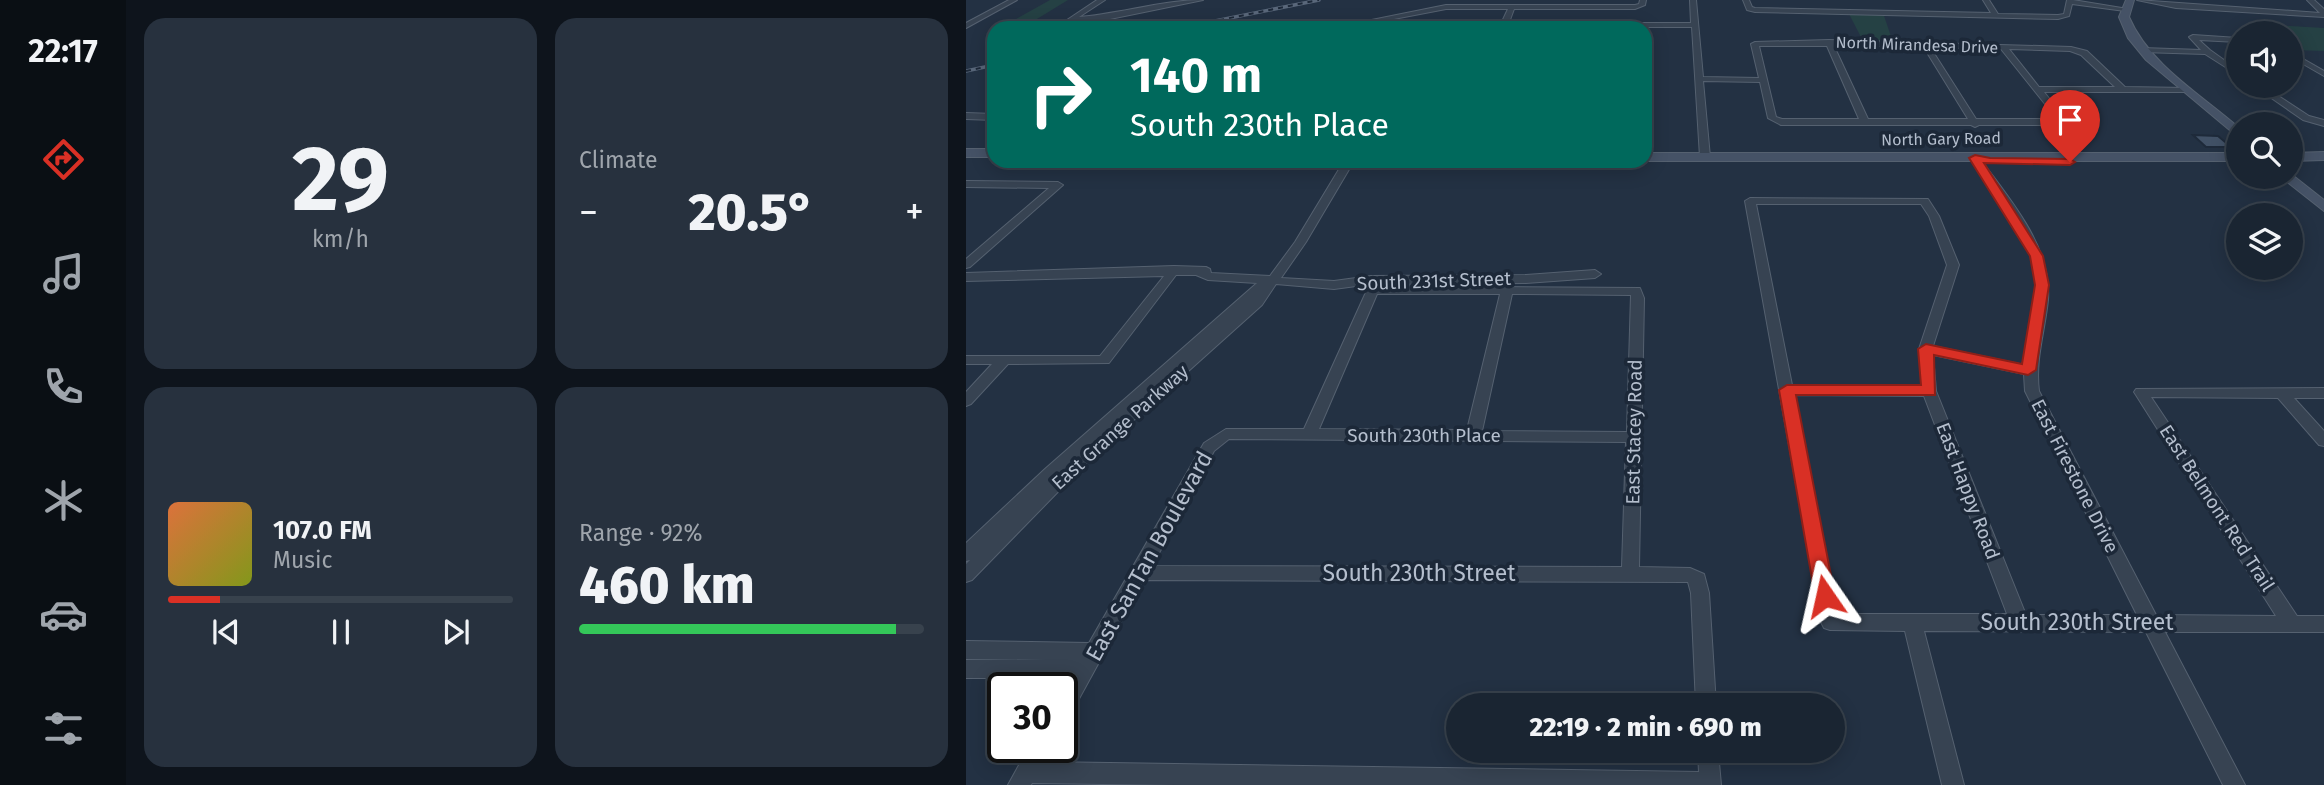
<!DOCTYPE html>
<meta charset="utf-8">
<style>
body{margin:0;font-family:"Fira Sans",sans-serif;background:#27313e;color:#f1f3f6;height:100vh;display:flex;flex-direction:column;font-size:26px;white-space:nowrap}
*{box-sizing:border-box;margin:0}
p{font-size:23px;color:#9fa5ac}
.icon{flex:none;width:38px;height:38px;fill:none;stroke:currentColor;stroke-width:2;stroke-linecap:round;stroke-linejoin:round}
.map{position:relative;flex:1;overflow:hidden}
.drawer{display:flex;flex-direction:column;gap:18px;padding:18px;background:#0e141c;width:840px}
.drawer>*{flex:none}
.guide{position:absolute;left:21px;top:21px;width:665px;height:147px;border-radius:21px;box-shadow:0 4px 18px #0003,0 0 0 2px #38424d;background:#00695c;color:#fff;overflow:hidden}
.buttons{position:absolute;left:1260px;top:21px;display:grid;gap:14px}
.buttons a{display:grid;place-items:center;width:77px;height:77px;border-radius:50%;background:#1a2532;box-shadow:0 4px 18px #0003,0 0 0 2px #38424d;font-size:35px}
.speed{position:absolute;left:21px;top:672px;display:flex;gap:14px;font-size:35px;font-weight:700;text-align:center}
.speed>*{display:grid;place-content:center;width:91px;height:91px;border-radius:50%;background:#1a2532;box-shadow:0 4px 18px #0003,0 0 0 2px #38424d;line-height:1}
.speed .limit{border:4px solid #111;border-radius:10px;background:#fff;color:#111}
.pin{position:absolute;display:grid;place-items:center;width:60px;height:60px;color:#fff;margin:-72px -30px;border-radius:50% 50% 50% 0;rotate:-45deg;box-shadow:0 0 7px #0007}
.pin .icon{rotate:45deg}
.me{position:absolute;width:77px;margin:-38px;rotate:349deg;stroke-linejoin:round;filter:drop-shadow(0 0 5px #0008)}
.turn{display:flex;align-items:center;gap:24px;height:147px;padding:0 28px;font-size:32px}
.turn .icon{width:91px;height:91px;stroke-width:2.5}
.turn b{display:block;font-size:49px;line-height:60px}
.big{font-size:52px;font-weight:800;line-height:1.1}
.drawer .tile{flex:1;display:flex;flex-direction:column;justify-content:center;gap:10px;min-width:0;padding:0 24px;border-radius:21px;background:#27313e}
.drawer .dial{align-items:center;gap:0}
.dial b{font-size:91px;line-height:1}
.song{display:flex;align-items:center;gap:21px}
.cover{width:84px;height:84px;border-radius:10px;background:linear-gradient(135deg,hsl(20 70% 55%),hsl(70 70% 35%))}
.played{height:7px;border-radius:4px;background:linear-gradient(90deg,#d93025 15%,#38424d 15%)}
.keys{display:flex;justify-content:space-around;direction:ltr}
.heat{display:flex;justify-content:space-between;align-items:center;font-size:38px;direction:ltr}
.charge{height:10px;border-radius:5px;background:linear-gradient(90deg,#34c759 92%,#38424d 0)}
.drawer .tiles{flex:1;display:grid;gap:18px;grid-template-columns:repeat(2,1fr)}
.trip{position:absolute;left:480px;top:693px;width:399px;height:70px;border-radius:35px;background:#1a2532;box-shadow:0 4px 18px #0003,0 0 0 2px #38424d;font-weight:800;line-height:70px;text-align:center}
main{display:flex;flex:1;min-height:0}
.menu{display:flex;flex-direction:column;width:126px;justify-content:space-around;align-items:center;background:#0a0f14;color:#9fa5ac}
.menu .icon{width:49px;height:49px}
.menu .on{color:#d93025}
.menu b{font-size:32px;color:#f1f3f6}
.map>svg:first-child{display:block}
.green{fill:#254144}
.building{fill:#415166;stroke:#1e2a3a;stroke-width:2}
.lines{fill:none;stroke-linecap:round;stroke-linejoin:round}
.street-casing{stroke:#556170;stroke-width:2}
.secondary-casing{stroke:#556170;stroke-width:2}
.street{fill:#374352;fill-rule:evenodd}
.secondary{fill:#455266;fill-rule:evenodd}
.rail-casing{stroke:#59677a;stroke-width:3.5}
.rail{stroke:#1c2838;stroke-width:2;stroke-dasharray:5;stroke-linecap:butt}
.route{fill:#d93025;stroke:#8d1f18;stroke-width:2}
.labels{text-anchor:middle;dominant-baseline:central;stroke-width:7;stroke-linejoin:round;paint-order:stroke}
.far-street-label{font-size:16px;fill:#b4becd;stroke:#1c2838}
.street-label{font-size:19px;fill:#b4becd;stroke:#1c2838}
.near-street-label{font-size:23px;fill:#b4becd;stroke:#1c2838}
</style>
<main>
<nav class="menu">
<b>22:17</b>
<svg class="icon on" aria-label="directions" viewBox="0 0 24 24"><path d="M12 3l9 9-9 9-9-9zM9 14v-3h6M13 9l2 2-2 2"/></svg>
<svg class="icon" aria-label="music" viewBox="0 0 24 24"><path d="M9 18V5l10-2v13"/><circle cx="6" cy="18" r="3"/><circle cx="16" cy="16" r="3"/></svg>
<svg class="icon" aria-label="phone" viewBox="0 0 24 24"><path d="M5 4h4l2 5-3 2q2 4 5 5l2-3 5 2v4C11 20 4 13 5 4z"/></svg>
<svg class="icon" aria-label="climate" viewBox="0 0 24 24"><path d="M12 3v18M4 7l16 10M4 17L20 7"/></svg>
<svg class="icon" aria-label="car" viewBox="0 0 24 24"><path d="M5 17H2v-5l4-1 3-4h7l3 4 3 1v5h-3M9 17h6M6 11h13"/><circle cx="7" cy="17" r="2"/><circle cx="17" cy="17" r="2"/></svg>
<svg class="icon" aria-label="filters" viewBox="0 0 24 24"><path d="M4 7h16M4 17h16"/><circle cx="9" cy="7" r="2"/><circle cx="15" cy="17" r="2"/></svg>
</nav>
<section class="drawer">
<div class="tiles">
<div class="tile dial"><b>29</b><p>km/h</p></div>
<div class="tile"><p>Climate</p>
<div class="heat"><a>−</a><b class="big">20.5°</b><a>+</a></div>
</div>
<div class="tile">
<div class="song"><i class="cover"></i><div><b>107.0 FM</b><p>Music</p></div></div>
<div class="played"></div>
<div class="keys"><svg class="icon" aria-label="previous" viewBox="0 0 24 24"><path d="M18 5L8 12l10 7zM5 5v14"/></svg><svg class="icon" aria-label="pause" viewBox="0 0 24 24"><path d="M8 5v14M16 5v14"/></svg><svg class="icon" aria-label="next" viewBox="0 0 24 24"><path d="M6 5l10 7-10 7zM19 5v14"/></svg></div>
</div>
<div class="tile"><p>Range · 92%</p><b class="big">460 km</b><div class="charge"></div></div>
</div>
</section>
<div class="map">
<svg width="1358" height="785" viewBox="0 0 1358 785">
<rect width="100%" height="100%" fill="#233143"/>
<!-- green -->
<g class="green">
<polygon points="84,0 102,0 66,22 121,21 117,28 34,28"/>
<polygon points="882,12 917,13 927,42 897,41"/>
<polygon points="1307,25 1358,28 1358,51 1325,50 1325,33 1314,33"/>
</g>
<!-- building -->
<polygon class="building" points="1227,135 1252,136 1265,147 1240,147"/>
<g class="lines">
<defs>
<g id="street">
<polygon points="43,0 51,0 0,28 0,23"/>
<path d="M131 0H139L113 17C154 14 196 0 237 0L144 19 104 22 101 20Z"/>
<polygon points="674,0 680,0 679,5 669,9 548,9 541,28 533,28 542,9 480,9 381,28 366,28 480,5 669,5 673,4"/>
<path d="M724 0H730L737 77 793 78 785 44 789 42 863 40 1105 47 1121 51 1159 87 1221 88 1225 90 1221 92H1078L1102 122 1098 125H1013L1009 127 1005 125H815L802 118 794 82 737 81 744 157 739 160 734 157 726 27H607L603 25 607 23H725ZM793 46H861L893 119H816L810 117ZM868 46H957L1002 119H902ZM964 47 1035 49 1091 119H1010ZM1043 49 1104 51 1115 55 1149 87H1073Z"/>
<polygon points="777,0 783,0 786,7 789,8 1025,13 1017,0 1023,0 1032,14 1092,15 1098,14 1101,0 1107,0 1162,9 1159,11 1106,4 1103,16 1092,19 789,12 781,10"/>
<polygon points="1171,0 1354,13 1341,0 1348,0 1358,9 1358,17 1210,8"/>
<polygon points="324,26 340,28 320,28"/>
<polygon points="1227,35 1272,38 1272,42 1233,40 1244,50 1272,70 1272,75 1239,54 1176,52 1172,50 1176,48 1235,50 1223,37"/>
<polygon points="1325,52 1358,71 1358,76 1325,57"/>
<polygon points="1288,86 1297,86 1343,116 1358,120 1358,126 1337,120"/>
<polygon points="0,113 28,114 28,120 0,119"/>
<path d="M1006 156H1012C1042 198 1086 245 1082 300 1079 331 1069 359 1073 391L1190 615 1310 616 1170 395 1168 392 1170 389 1358 388V398H1328L1358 431V446L1353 445 1312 398 1185 397 1331 616H1358V632H1199L1279 785H1257L1180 632 958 631 998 785H976L939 631 864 630 858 628 855 622 779 201 784 198 962 199 973 216 993 265 967 346 1058 365C1061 339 1069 314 1070 289 1071 240 1030 196 1004 158ZM790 204H955L963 216 981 265 953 349 956 386 826 385ZM967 355 1058 374 1059 391 1171 615H1060L970 391ZM828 395 958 396 1041 614H872Z"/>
<polygon points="378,161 388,161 340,242 315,278 368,281 405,276 560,275 629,270 635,274 629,278 560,283 405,284 368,289 310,284 296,305 121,462 6,580 0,582 0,564 4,560 0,561 0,543 79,469 291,283 242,280 230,275 210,275 143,363 42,364 5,404 0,406 0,392 26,364 0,364 0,356 134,356 198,276 0,281 0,273 208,266 240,267 244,269 245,273 304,276 329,242"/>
<polygon points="0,181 92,182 97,185 4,267 0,268 0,259 83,188 0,187"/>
<path d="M407 286 674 288 678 298 673 567 724 568 738 574 743 593 750 705H730L725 593 722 582 178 580 103 717 96 720V690L103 678H0V660H81L0 659V641L123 643 238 443 260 429H338L401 290ZM411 294H534L501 430 353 429ZM546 294 665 295 661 432 516 431ZM263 439 660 442 656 567 186 566 248 451Z"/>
<polygon points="63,747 85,747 78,762 733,772 732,751 752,751 755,785 208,785 66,783 65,785 42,785"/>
</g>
<g id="secondary">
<path d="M1160 0H1168L1163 17C1183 64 1234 94 1272 127V137L1180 60 1162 38 1153 17Z"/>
<rect x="0" y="149" width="28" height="8"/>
<polygon points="1358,152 1358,160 1325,161 1325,153"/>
<rect x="679" y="153" width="593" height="8"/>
<polygon points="1325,174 1358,200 1358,211 1315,177 1325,177"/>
</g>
</defs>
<!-- street casing -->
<use href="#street" class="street-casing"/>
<!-- secondary casing -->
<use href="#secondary" class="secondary-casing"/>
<!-- street -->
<use href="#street" class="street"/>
<!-- secondary -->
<use href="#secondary" class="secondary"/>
<defs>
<g id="rail">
<polyline points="214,28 353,0"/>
<polyline points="0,71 28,65"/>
</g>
</defs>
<!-- rail casing -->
<use href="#rail" class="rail-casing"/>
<!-- rail -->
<use href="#rail" class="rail"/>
</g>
<!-- route -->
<polygon class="route" points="1009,155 1024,158 1104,159 1109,162 1104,165 1018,163 1077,256 1083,285 1070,370 1062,375 968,355 969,395 830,395 869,596 866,602 859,605 852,602 849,596 813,390 821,385 955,385 952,349 960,344 1056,364 1069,285 1064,256 1003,158"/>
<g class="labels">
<!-- far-street labels -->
<g class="far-street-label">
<text transform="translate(951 45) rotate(2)">North Mirandesa Drive</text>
<text transform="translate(975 139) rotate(-1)">North Gary Road</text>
</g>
<!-- street labels -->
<g class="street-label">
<text transform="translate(468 281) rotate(-2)">South 231st Street</text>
<text transform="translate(154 427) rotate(-42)">East Grange Parkway</text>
<text transform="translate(668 432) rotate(-89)">East Stacey Road</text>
<text x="458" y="435">South 230th Place</text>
<text transform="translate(1109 476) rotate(63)">East Firestone Drive</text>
<text transform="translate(1002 491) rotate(69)">East Happy Road</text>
<text transform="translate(1251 508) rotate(57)">East Belmont Red Trail</text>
</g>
<!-- near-street labels -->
<g class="near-street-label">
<text transform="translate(183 556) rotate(-61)">East SanTan Boulevard</text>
<text x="453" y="573">South 230th Street</text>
<text x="1111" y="622">South 230th Street</text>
</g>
</g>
</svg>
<div class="buttons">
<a><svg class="icon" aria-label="sound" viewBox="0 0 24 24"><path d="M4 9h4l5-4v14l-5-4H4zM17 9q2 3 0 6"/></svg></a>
<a><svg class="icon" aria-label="search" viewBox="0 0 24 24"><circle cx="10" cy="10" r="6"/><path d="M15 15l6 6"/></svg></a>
<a><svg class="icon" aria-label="layers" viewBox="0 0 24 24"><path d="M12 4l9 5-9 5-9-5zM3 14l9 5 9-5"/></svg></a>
</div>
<div class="speed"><div class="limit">30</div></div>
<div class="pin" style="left:1104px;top:162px;background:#d93025"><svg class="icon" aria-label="arrive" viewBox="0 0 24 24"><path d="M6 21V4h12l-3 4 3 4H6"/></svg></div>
<svg class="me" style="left:859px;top:596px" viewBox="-20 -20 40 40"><path d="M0-17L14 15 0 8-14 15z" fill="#d93025" stroke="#fff" stroke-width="4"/></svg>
<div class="trip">22:19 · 2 min · 690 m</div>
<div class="guide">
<div class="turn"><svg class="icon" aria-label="right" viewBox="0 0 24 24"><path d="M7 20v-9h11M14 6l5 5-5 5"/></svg><div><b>140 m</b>South 230th Place</div></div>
</div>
</div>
</main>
